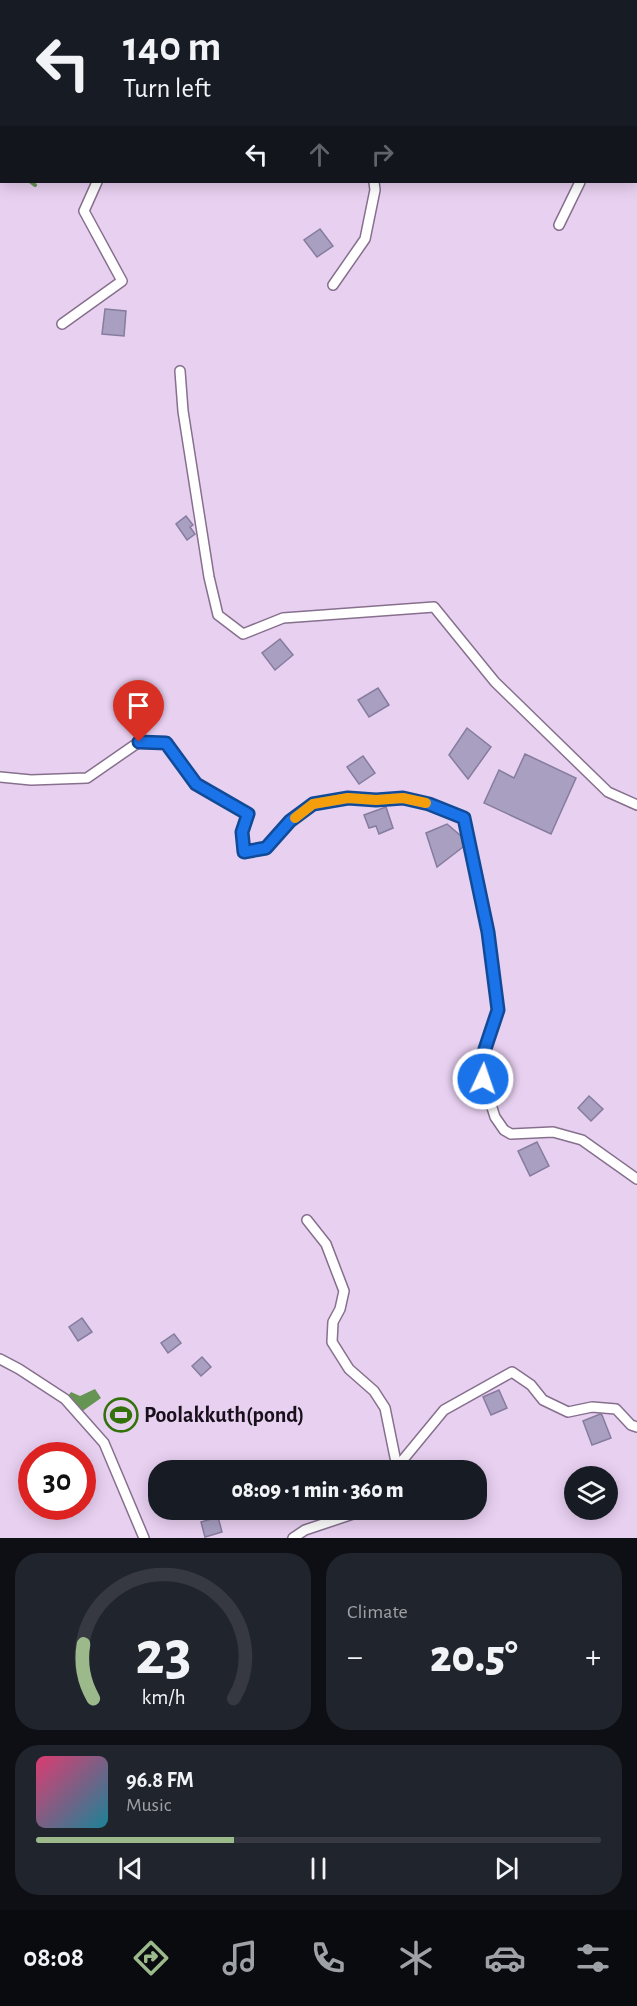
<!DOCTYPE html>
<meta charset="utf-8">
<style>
body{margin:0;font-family:"Alegreya Sans",sans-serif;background:#20242c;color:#f1f3f6;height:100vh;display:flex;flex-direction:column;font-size:22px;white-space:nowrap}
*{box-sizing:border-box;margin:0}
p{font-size:20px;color:#9ea1a6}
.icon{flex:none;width:33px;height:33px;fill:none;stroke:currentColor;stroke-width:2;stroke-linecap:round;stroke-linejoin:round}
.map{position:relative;height:1538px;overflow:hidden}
.drawer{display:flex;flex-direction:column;gap:15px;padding:15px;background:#0d0f14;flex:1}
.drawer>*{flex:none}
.banner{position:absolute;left:0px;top:0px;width:638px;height:183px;box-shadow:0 3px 15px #0003;background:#171b24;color:#f1f3f6;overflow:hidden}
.fabs{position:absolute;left:564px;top:1466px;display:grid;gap:12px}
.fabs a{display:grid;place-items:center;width:54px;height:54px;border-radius:50%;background:#171b24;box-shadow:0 3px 15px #0003;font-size:30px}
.speed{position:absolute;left:18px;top:1442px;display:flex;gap:12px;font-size:30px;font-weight:700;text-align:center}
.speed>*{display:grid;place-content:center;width:78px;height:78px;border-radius:50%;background:#171b24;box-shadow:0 3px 15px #0003;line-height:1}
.speed .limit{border:9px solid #d22;background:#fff;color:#111}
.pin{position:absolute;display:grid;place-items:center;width:51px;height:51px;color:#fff;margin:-62px -26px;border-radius:50% 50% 50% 0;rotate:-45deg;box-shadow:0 0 6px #0007}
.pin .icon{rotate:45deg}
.me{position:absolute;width:66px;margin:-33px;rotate:3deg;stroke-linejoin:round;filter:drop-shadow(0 0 4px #0008)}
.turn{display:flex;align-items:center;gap:21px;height:126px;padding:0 24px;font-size:27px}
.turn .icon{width:78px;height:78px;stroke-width:2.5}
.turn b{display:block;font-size:42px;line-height:51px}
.lanes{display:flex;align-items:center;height:57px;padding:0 24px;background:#0003;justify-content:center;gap:30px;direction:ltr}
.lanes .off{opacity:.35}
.big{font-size:45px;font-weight:800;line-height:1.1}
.drawer .card{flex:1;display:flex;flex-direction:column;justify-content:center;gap:9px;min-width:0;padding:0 21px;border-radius:24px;background:#20242c}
.drawer .dial{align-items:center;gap:0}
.dial svg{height:156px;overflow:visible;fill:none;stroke:#363941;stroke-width:7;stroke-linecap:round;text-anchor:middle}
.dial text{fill:#f1f3f6;stroke:none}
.song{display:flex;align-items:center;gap:18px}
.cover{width:72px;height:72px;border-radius:9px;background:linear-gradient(135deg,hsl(340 70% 55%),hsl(190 70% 35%))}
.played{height:6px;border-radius:3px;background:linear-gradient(90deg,#9cb98c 35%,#363941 35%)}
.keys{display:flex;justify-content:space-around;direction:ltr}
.heat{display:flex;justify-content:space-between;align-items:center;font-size:33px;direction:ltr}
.drawer .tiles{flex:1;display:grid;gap:15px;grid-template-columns:1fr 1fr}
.card:last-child{grid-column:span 2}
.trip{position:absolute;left:148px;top:1460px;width:339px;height:60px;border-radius:24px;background:#171b24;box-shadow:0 3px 15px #0003;font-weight:800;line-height:60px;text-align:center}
.tab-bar{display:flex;height:96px;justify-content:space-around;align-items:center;background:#090b0e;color:#9ea1a6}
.tab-bar .icon{width:42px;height:42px}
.tab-bar .active{color:#9cb98c}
.tab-bar b{font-size:27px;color:#f1f3f6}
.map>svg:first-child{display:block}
.water{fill:#669553}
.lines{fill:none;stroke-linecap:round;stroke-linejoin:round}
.stream{stroke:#669553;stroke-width:4}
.building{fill:#a89fc1;stroke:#857c9e;stroke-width:1.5}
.street-casing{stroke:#86708d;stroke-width:12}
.street{stroke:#fff;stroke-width:9}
.route-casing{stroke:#114b97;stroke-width:15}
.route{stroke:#1a73e8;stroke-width:10}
.slow{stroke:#f59e0b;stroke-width:10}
.labels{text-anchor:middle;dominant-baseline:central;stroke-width:6;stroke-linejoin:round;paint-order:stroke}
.poi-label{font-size:22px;font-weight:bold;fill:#18101b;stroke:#e8d0f1;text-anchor:start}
</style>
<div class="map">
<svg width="637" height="1538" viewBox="0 0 637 1538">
<rect width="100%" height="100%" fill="#e8d0f1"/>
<!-- water -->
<polygon class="water" points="95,1389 101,1398 77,1415 66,1399 71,1392 80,1396"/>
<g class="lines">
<!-- stream -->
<g class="stream">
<polyline points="0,174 2,176"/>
<polyline points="31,182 35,185"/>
</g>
</g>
<!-- building -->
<g class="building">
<polygon points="320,229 333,246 317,257 304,240"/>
<polygon points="105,309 126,311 124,336 102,334"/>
<polygon points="186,516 193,525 190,527 195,534 187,540 176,524"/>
<polygon points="280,639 293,655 275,670 262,653"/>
<polygon points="378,688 389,705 369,717 358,700"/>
<polygon points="467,728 491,747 468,779 449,755"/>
<polygon points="525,754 576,778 551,834 484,803 499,770 514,778"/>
<polygon points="363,756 375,773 359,784 347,767"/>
<polygon points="386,807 393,828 379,834 376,826 369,828 364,815"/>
<polygon points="447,824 461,836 463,847 437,867 426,833"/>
<polygon points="589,1096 603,1109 591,1121 578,1108"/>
<polygon points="537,1142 549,1166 530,1176 518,1151"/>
<polygon points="82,1318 92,1332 78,1341 69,1327"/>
<polygon points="174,1334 181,1343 168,1353 161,1343"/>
<polygon points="202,1357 211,1367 201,1376 192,1366"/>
<polygon points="499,1390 507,1408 491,1415 483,1397"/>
<polygon points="600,1414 602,1415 611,1438 592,1445 583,1421"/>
<polygon points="218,1517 222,1532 205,1537 201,1522"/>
</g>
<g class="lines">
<defs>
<g id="street">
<polyline points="350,0 350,2"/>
<polyline points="554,2 554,0"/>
<polyline points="0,44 2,44"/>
<polyline points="559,225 580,182"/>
<polyline points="333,285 365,239 375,190 374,182"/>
<polyline points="62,324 122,281 84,211 97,182"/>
<polyline points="180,371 183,411 209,577 218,615 243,634 283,618 434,607 495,682 608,792 637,805"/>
<polyline points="0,777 31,780 87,778 139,742 166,743 196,784 248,814 242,832 244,852 266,848 290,821 313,803 348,798 376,800 403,798 429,804 464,818 488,932 498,1010 483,1055 483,1079 495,1117 504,1130 511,1134 553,1132 582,1140 637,1179"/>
<polyline points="307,1220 326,1244 344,1291 340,1309 333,1322 332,1342 349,1369 374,1391 385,1408 397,1467 395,1470"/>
<polyline points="0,1359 19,1369 65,1399 104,1443 144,1538"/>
<polyline points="397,1467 444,1410 512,1372 531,1385 543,1400 568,1412 592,1407 616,1409 631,1425 637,1427"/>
<polyline points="293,1538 305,1530 368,1509"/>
</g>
</defs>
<!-- street casing -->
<use href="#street" class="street-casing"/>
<!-- street -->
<use href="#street" class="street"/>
</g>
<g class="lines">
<defs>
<polyline id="route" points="139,742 166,743 196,784 248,814 242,832 244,852 266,848 290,821 313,804 348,798 376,800 403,798 429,804 464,818 488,932 498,1010 483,1055 483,1079"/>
</defs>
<!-- route casing -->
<use href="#route" class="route-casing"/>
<!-- route -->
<use href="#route" class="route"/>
<!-- slow -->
<polyline class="slow" points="295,818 313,804 348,798 376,800 403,798 426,803"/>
</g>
<!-- icons -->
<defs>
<symbol id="stadium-ring" viewBox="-11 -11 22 22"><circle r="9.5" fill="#e8d0f1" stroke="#33720b" stroke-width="1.5"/><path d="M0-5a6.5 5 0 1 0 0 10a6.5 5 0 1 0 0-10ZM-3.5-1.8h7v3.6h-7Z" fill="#33720b"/></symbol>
</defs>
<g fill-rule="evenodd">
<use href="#stadium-ring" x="102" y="1396" width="38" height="38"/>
</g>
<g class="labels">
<!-- poi labels -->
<g class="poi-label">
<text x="144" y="1415">Poolakkuth(pond)</text>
</g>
</g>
</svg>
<div class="fabs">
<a><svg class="icon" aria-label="layers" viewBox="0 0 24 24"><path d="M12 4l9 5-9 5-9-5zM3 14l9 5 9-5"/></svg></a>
</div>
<div class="speed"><div class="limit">30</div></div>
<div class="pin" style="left:139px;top:742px;background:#d93025"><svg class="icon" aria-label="arrive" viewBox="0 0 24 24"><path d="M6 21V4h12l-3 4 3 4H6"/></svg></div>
<svg class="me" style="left:483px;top:1079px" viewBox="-20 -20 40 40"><circle r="17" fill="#1a73e8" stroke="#fff" stroke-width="3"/><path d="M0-11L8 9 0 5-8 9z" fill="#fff"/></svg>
<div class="trip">08:09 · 1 min · 360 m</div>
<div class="banner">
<div class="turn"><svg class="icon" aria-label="left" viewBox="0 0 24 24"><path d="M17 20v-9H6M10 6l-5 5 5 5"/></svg><div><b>140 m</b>Turn left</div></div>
<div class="lanes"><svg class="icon" aria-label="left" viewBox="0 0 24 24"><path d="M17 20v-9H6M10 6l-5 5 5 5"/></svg><svg class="icon off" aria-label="ahead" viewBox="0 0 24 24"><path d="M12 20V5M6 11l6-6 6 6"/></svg><svg class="icon off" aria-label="right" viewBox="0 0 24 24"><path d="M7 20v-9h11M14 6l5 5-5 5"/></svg></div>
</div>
</div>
<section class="drawer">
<div class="tiles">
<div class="card dial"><svg viewBox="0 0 100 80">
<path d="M14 69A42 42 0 1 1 86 69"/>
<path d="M14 69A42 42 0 0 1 9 41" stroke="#9cb98c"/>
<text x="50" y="56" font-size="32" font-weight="700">23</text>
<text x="50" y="72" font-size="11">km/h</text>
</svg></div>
<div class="card"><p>Climate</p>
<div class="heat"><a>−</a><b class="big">20.5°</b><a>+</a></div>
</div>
<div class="card">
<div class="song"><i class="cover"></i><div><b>96.8 FM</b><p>Music</p></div></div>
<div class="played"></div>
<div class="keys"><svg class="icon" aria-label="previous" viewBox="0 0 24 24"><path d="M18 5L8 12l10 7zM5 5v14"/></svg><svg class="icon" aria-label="pause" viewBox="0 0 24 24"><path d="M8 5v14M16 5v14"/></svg><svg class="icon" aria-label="next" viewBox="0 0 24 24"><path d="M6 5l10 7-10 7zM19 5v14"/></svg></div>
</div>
</div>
</section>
<nav class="tab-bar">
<b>08:08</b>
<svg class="icon active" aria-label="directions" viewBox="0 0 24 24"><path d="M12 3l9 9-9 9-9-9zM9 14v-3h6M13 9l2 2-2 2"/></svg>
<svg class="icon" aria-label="music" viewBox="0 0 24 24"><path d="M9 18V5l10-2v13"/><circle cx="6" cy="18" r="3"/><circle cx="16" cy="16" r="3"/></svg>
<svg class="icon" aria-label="phone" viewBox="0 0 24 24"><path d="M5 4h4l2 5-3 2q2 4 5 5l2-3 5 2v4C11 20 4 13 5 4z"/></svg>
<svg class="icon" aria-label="climate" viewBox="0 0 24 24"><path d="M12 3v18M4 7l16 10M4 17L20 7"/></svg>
<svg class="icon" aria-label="car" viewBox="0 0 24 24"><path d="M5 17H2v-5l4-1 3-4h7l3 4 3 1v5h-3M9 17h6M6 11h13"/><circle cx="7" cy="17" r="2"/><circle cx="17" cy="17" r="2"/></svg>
<svg class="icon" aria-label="filters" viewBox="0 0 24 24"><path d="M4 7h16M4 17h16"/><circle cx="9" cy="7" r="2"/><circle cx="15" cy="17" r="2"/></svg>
</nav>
